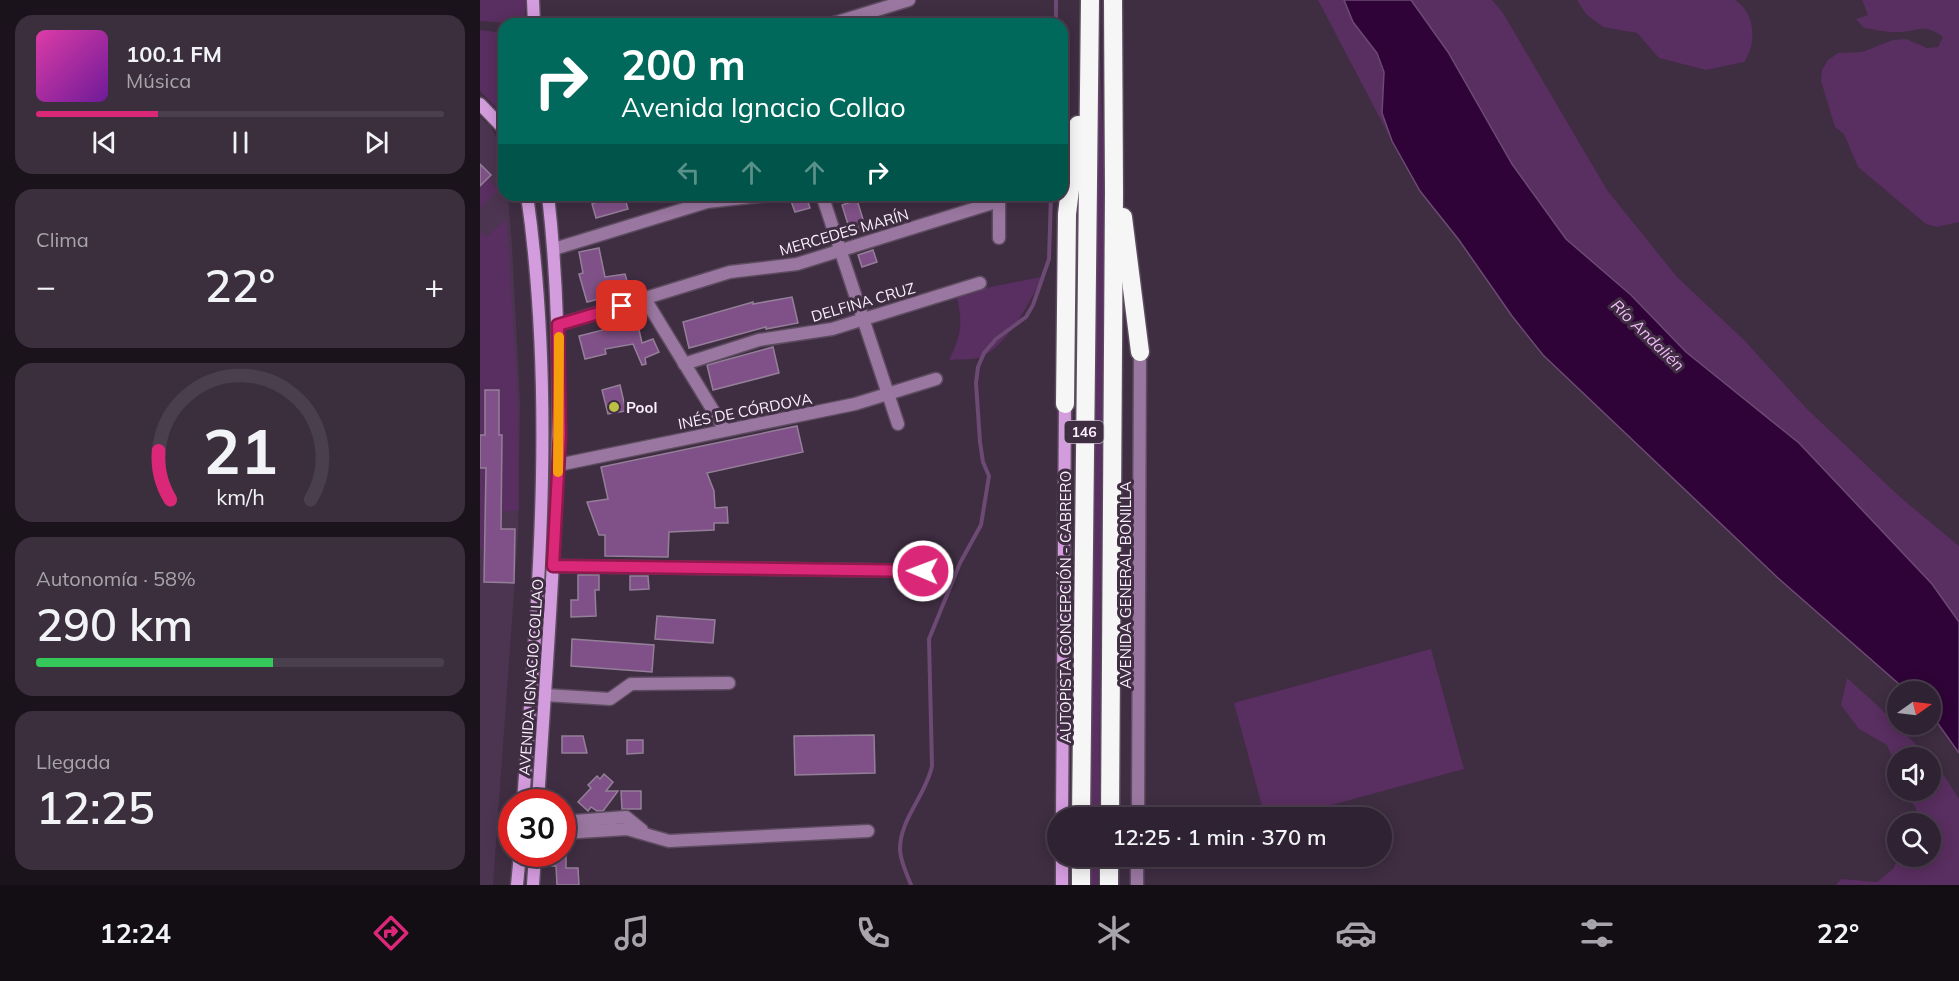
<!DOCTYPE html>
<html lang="es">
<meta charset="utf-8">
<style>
body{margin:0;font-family:Mulish,sans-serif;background:#3b2f3e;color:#f1f3f6;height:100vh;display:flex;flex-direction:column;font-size:22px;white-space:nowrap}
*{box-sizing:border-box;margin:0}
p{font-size:20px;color:#a7a4ac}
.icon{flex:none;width:33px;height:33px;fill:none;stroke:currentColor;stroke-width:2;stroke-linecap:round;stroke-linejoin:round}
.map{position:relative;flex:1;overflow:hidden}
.panel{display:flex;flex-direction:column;gap:15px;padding:15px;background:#1a131c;width:480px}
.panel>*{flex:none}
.top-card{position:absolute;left:18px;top:18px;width:570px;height:183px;border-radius:18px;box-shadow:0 3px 15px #0003,0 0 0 2px #4a3f4d;background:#00695c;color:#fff;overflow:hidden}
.needle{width:39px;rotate:76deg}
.fabs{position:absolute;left:1407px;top:681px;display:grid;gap:12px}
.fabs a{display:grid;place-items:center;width:54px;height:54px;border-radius:50%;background:#2f2232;box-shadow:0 3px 15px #0003,0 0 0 2px #4a3f4d;font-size:30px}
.speed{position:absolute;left:18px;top:789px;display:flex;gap:12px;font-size:30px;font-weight:700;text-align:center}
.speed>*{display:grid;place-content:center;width:78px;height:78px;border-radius:50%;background:#2f2232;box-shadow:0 3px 15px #0003,0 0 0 2px #4a3f4d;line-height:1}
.speed .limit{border:9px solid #d22;background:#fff;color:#111}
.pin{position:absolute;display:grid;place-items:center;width:51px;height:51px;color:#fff;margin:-26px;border-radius:12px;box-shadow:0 3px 9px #0006}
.me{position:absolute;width:66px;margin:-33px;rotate:271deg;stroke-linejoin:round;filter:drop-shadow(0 0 4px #0008)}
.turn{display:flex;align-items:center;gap:21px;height:126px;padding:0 24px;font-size:27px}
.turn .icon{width:78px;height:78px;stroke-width:2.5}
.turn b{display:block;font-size:42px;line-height:51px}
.lanes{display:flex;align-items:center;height:57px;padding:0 24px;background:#0003;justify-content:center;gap:30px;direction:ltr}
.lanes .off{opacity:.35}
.big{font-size:45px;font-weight:600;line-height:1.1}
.panel .tile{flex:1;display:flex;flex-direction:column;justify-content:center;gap:9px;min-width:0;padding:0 21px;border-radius:18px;background:#3b2f3e}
.panel .dial{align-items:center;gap:0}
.dial svg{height:156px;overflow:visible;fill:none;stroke:#4a3f4d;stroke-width:7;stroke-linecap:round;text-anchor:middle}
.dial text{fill:#f1f3f6;stroke:none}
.song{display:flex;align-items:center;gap:18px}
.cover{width:72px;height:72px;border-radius:9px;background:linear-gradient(135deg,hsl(320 70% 55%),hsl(280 70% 35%))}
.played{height:6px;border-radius:3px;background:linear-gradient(90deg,#db2777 30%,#4a3f4d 30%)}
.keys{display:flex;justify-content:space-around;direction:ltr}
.heat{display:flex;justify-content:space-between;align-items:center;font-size:33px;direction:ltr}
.charge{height:9px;border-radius:4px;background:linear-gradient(90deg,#34c759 58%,#4a3f4d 0)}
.trip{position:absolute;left:567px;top:807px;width:345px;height:60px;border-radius:30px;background:#2f2232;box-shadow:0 3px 15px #0003,0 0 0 2px #4a3f4d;font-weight:600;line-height:60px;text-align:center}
.menu{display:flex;height:96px;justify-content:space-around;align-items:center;background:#130e14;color:#a7a4ac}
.menu .icon{width:42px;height:42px}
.menu .on{color:#db2777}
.menu b{font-size:27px;color:#f1f3f6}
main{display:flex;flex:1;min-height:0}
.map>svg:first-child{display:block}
.built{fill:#4c3550}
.green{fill:#592e60}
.water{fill:#2f0337;stroke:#6c4a73;stroke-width:1.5}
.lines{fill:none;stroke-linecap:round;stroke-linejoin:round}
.stream{stroke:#6c4a73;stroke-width:4}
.building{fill:#805188;stroke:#947f98;stroke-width:1.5}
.minor-casing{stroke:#5d4c60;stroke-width:15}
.tertiary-casing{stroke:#5d4c60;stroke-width:15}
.secondary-casing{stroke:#5d4c60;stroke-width:15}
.motorway-casing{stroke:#5d4c60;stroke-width:21}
.minor{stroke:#9a77a0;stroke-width:12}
.tertiary{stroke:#9a77a0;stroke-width:12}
.secondary{stroke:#d39cdd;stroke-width:12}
.motorway{stroke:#f6f6f6;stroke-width:18}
.route-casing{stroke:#8e194d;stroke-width:15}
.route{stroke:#db2777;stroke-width:10}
.slow{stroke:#f59e0b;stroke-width:10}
.poi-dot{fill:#bbc044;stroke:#3f2d42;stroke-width:2}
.labels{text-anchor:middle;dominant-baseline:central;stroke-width:6;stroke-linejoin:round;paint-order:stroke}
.shield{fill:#3f2d42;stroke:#c3b6c6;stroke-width:1.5}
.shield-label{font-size:14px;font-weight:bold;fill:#fcf0fe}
.street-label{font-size:15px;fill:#fcf0fe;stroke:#3f2d42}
.poi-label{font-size:15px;font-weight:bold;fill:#fcf0fe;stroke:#3f2d42;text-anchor:start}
.water-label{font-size:16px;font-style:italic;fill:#f3bcfc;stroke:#3f2d42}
</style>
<main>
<section class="panel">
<div class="tile">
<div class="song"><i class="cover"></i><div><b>100.1 FM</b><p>Música</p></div></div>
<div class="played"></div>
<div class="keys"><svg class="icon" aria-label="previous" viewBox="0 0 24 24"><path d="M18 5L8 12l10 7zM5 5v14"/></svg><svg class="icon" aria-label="pause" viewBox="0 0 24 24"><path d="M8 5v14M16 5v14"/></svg><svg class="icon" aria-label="next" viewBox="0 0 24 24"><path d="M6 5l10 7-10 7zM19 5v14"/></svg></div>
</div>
<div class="tile"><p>Clima</p>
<div class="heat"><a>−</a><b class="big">22°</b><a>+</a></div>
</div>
<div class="tile dial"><svg viewBox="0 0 100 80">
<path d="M14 69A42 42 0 1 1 86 69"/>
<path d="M14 69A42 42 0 0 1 8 44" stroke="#db2777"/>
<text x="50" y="56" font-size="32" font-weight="700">21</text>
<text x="50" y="72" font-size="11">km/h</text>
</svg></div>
<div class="tile"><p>Autonomía · 58%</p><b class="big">290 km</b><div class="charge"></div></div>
<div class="tile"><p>Llegada</p><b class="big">12:25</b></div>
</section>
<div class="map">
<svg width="1479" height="885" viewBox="0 0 1479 885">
<rect width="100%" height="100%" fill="#3f2d42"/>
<!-- built -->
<polygon class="built" points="0,117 11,127 24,153 22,176 24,195 28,198 32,246 40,403 38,536 13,885 0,885"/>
<!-- green -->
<g class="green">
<polygon points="0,0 46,0 44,24 0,21"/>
<polygon points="618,0 624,166 619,817 609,818"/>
<polygon points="838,0 864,0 873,22 897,53 904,72 902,113 912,141"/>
<polygon points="931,0 1012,0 1023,13 1127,190 1197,277 1264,340 1327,409 1420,497 1479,546 1479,622 1452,584 1362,490 1268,401 1206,352 1152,295 1086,239 1032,164 968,52"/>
<path d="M1097 0H1255C1276 13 1277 44 1264 62L1226 70 1179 58 1157 33 1123 27 1106 14Z"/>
<path d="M1382 0H1479V222L1457 227 1446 224 1378 167 1364 134 1355 127 1341 81 1342 70 1348 60 1358 53 1382 52 1413 40 1426 39 1447 48 1458 47 1463 37C1443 22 1439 32 1418 32 1407 33 1394 29 1384 28L1376 19 1388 15Z"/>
<polygon points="0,30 24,33 24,116 0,91"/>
<polygon points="8,179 18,190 0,208 0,186"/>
<polygon points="24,220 27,222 38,407 39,510 21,512 22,436 19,435 19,390 5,390 5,435 0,435 0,231 7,237"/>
<path d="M561 277C553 300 523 351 498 358 490 360 478 359 469 360 482 334 483 322 476 294Z"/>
<polygon points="0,468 6,468 4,549 0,549"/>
<polygon points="951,649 984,769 807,817 785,817 754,703"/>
<polygon points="1367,678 1398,706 1448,757 1418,758 1417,788 1415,764 1407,745 1379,729 1361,705"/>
<polygon points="1451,760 1465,777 1479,799 1479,885 1356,885 1361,879 1397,882 1414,868 1418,857 1450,856 1450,824 1440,823 1435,806 1420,791 1450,790"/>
<rect x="609" y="857" width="9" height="28"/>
</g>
<!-- water -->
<polygon class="water" points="864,0 931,0 968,52 1032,164 1086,239 1151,295 1206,352 1319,443 1452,584 1479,622 1479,753 1451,714 1450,692 1427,691 1298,578 1063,355 1032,316 979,240 940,191 912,141 902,113 904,72 897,53 873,22"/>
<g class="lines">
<!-- stream -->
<g class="stream">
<polyline points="576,24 576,0"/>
<path d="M431 885C427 874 420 861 420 849 420 819 446 795 452 766L449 639 480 563 501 525 509 476 503 462 500 442 496 383 498 367 504 353 516 339 546 317 553 305 569 259 571 195"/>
</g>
</g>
<!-- building -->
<g class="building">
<polygon points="0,164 11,175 0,186"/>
<polygon points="144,195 148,209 116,218 112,204 130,196"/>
<polygon points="326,196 330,208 315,212 311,201"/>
<polygon points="377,200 386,229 371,234 362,205"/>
<polygon points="119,248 125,277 145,274 150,291 107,302 99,274 103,273 99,252"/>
<polygon points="393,250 397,262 382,267 378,255"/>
<polygon points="312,297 318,323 286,329 286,327 209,348 203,322 273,302 273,304"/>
<polygon points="155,312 162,343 173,339 179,352 165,358 166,364 162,365 153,344 125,349 126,354 105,359 99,336 123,330 122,323 144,318 143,315"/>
<polygon points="293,347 299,373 233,390 227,365"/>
<polygon points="140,385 146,411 128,414 122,390"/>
<polygon points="5,390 19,390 19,435 22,435 21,529 35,529 34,583 4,582 6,468 0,468 0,435 5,435"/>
<polygon points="317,426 323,452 227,473 234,491 235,508 247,507 248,523 234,523 234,530 189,532 188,557 125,556 125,535 119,535 107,502 128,499 121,467"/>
<polygon points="98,575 119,575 119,590 115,590 116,616 91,617 91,600 98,600"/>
<polygon points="150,576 168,576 169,589 150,590"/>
<polygon points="177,616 235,620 233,643 175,639"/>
<polygon points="92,639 174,645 172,672 91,666"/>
<polygon points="394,735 395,773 315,775 314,736"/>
<polygon points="82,736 103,736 107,753 82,753"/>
<polygon points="147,740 163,740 163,753 147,754"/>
<polygon points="124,774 133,782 126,791 138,791 123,811 117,811 111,807 108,811 98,802 111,788 108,785 117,776 120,779"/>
<polygon points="141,791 161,791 161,809 142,809"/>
<polygon points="71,854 86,854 86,868 98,868 99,885 77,885 76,866 72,866"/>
</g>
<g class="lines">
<defs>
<g id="minor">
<polyline points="351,24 429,0"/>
<polyline points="342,195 418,424"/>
<polyline points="519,195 519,238"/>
<polyline points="74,249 227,202 287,195"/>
<polyline points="165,299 245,430"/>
<polyline points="78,325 250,272 317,264 519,201"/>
<polyline points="204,364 279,340 352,329 500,283"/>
<polyline points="78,465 375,404 456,379"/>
<polyline points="73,566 443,571"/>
<polyline points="65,695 130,699 151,684 249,683"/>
<polyline points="82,822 146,817 162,830"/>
<polyline points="82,833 147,829 189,841 388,831"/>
</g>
<g id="tertiary">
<polyline points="658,818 660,352"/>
<polyline points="657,885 657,856"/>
</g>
<g id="secondary">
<polyline points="53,0 54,24"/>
<polyline points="0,104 24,129"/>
<path d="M43 802C58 600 76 397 47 195"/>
<path d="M58 802C70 600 91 398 68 195"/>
<polyline points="582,818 585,404"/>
<polyline points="37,885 40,854"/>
<polyline points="53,885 55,854"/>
<polyline points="582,885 582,856"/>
</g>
<g id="motorway">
<polyline points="643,217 660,352"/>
<polyline points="585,404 587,214 598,125"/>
<polyline points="601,818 610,0"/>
<polyline points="630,818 634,192 633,0"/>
<polyline points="601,885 601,856"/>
<polyline points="629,885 629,856"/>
</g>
</defs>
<!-- minor casing -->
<use href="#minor" class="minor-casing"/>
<!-- tertiary casing -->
<use href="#tertiary" class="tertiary-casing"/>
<!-- secondary casing -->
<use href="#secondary" class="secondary-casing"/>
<!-- motorway casing -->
<use href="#motorway" class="motorway-casing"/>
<!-- minor -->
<use href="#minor" class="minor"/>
<!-- tertiary -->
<use href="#tertiary" class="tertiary"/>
<!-- secondary -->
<use href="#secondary" class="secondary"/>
<!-- motorway -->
<use href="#motorway" class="motorway"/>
</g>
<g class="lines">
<defs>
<polyline id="route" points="142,306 78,325 80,435 73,566 443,571"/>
</defs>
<!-- route casing -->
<use href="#route" class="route-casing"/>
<!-- route -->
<use href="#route" class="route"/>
<!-- slow -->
<polyline class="slow" points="78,472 79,337"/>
</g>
<!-- markers -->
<circle class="poi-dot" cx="134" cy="407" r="6"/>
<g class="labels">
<!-- shield labels -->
<rect class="shield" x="584.5" y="421" width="39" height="22" rx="4.5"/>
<g class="shield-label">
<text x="604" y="432">146</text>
</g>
<!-- street labels -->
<g class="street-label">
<text transform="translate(364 232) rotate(-16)">MERCEDES MARÍN</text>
<text transform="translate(383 302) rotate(-16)">DELFINA CRUZ</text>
<text transform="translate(265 411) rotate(-11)">INÉS DE CÓRDOVA</text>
<text transform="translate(645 585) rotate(-90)">AVENIDA GENERAL BONILLA</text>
<text transform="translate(585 607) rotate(-90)">AUTOPISTA CONCEPCIÓN - CABRERO</text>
<text transform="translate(51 677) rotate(-86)">AVENIDA IGNACIO COLLAO</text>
</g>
<!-- poi labels -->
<g class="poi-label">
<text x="146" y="407">Pool</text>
</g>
<!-- water labels -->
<g class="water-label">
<text transform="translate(1168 335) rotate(44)">Río Andalién</text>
</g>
</g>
</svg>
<div class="fabs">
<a><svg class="needle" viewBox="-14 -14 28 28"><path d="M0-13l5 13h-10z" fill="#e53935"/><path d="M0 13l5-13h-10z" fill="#a7a4ac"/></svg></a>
<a><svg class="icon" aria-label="sound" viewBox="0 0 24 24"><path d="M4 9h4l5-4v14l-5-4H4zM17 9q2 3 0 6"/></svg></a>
<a><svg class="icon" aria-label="search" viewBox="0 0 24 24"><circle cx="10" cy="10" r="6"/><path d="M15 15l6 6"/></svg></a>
</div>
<div class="speed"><div class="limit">30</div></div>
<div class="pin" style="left:142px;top:306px;background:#d93025"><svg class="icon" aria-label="arrive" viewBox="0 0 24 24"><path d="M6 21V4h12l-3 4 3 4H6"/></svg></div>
<svg class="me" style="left:443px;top:571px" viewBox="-20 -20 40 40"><circle r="17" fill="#db2777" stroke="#fff" stroke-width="3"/><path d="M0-11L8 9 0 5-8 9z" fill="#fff"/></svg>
<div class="trip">12:25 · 1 min · 370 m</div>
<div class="top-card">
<div class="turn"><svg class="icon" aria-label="right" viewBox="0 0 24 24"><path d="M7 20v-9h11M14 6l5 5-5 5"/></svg><div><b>200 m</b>Avenida Ignacio Collao</div></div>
<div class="lanes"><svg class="icon off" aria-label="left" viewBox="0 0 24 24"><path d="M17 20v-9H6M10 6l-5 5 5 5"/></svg><svg class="icon off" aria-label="ahead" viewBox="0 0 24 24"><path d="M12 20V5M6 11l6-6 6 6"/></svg><svg class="icon off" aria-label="ahead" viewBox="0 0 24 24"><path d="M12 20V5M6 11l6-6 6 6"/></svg><svg class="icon" aria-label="right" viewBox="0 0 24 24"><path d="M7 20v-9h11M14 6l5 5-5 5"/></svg></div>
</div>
</div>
</main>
<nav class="menu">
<b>12:24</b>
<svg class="icon on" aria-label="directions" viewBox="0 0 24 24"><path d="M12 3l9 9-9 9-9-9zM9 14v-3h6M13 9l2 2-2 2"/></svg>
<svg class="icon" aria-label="music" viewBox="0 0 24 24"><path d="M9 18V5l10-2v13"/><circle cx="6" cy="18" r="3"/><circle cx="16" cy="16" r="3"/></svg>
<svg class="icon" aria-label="phone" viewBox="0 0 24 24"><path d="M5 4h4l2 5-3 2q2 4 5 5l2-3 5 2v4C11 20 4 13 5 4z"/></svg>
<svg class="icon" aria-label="climate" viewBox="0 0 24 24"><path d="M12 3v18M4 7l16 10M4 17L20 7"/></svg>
<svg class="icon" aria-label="car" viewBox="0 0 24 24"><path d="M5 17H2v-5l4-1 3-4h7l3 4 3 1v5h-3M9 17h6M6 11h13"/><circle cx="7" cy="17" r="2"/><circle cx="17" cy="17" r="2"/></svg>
<svg class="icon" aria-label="filters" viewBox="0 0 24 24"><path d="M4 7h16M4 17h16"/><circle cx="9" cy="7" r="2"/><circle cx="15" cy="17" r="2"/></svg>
<b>22°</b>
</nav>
